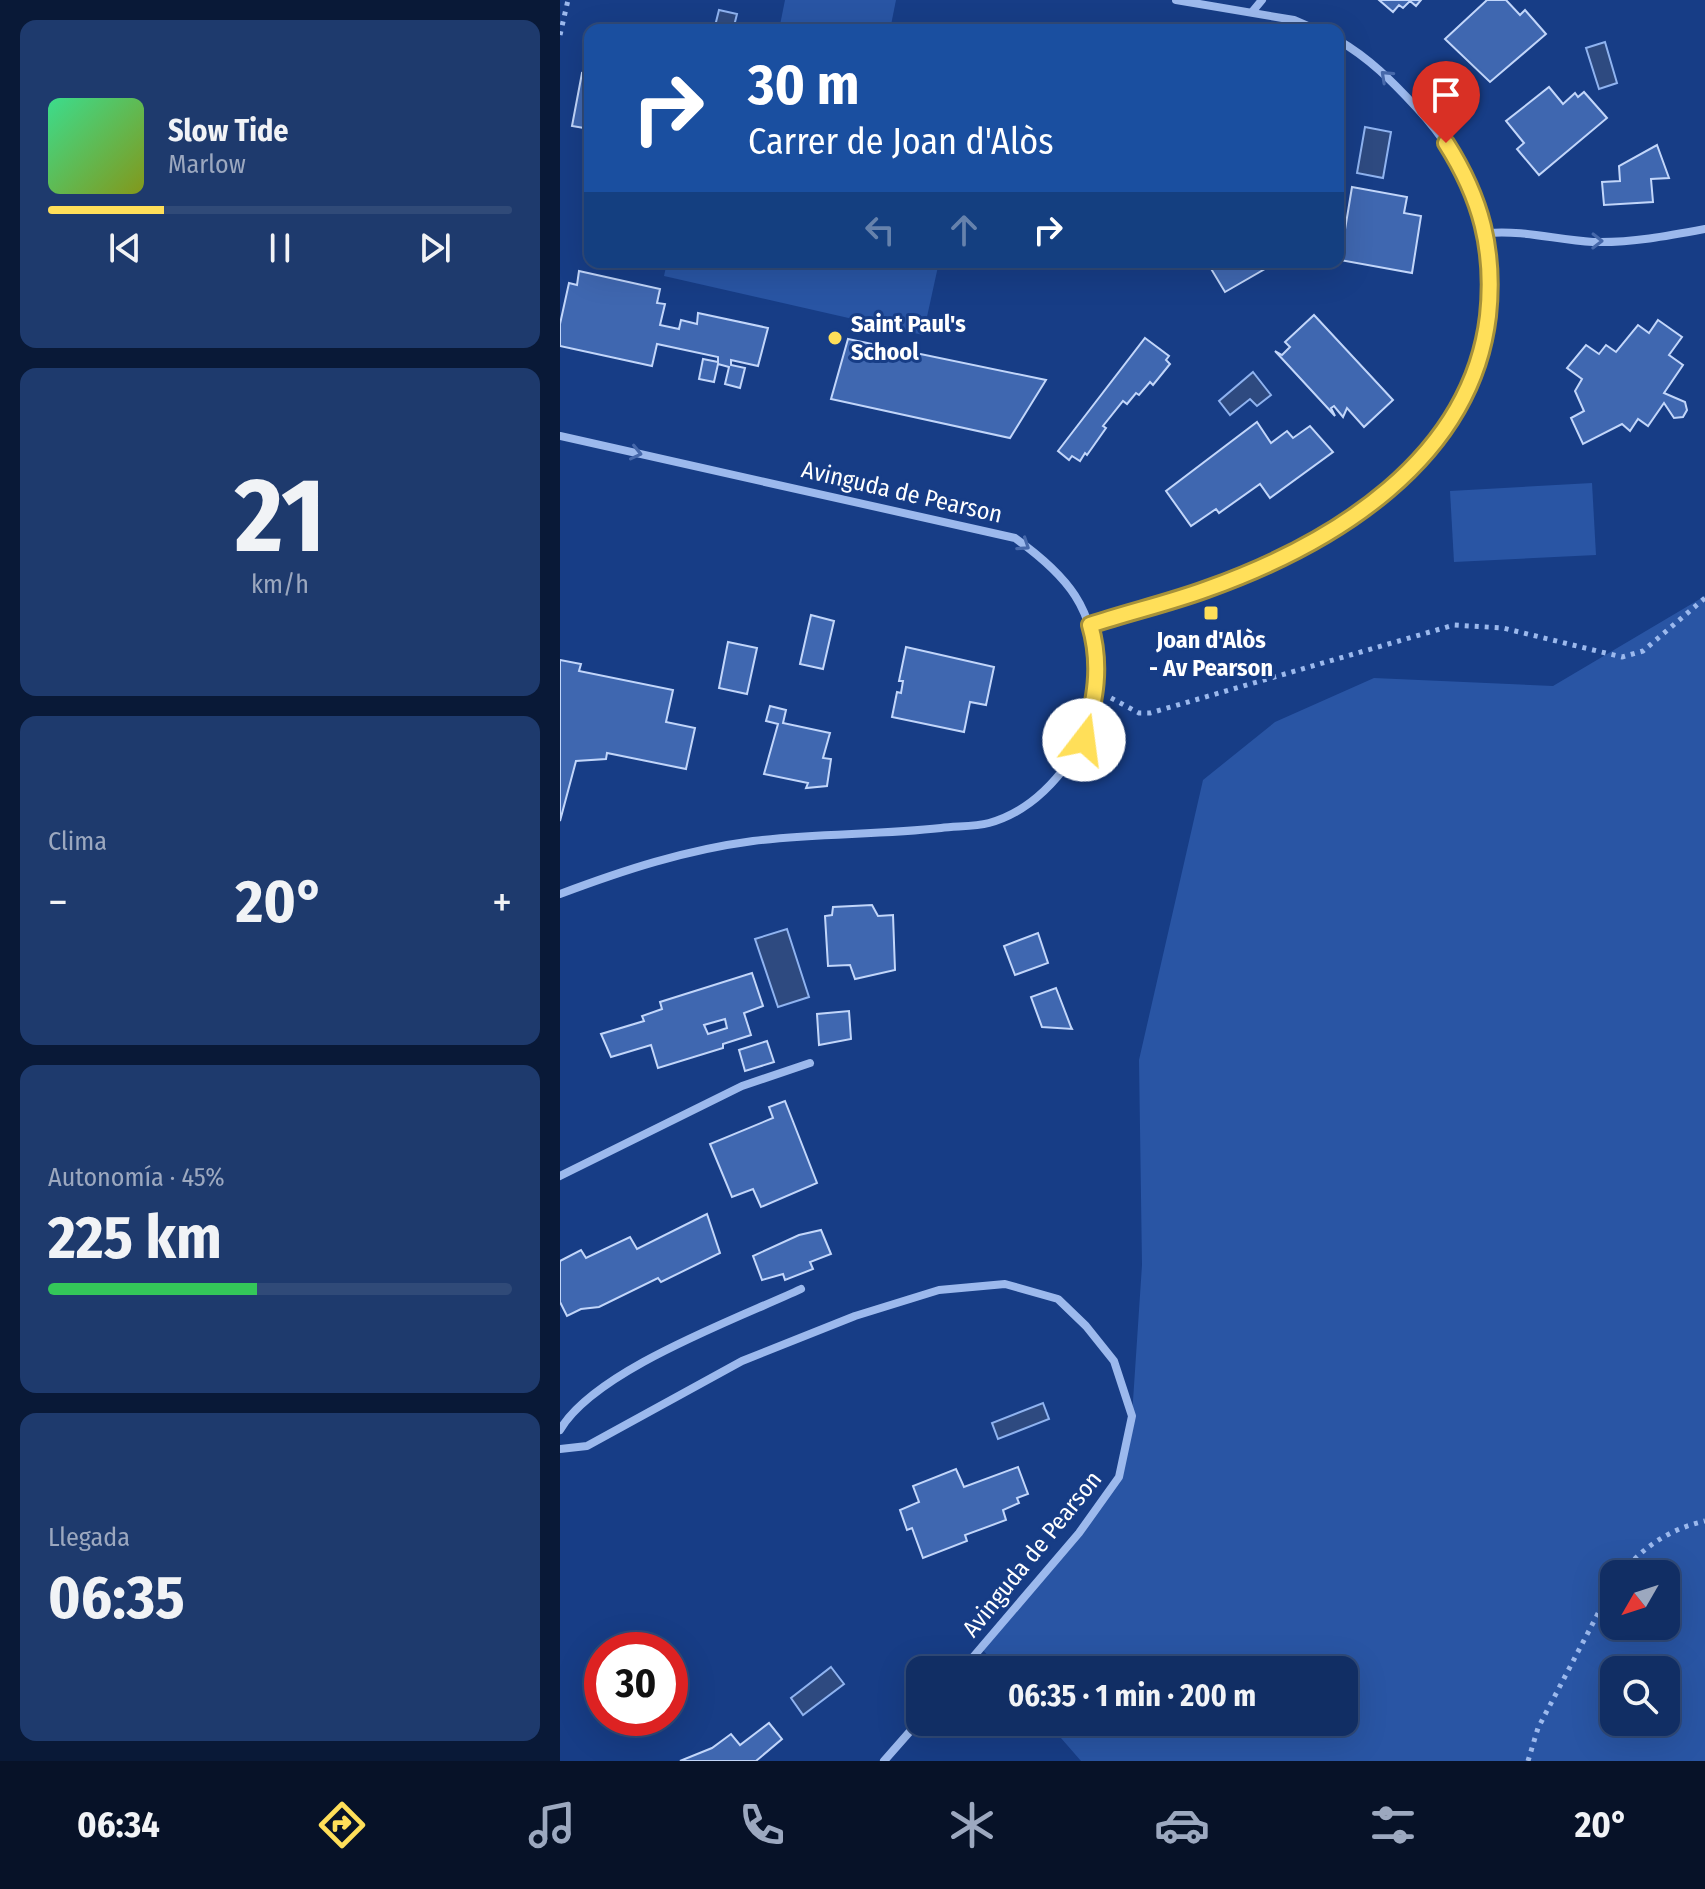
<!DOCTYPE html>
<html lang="es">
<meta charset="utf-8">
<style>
body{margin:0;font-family:"Fira Sans Condensed",sans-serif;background:#1e3a6d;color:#f1f3f6;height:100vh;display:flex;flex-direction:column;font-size:30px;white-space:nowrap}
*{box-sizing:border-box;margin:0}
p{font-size:26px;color:#9ca8bf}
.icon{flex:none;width:44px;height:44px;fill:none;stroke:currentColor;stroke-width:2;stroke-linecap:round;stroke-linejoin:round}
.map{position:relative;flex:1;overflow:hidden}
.details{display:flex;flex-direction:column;gap:20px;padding:20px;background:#091937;width:560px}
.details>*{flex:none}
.top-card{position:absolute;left:24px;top:24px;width:760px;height:244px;border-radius:16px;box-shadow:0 8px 32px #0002,0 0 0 2px #304a78;background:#1a4fa0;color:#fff;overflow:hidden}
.needle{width:52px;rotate:231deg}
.tools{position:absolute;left:1040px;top:1560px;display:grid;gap:16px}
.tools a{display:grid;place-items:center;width:80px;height:80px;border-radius:16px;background:#112e64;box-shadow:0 8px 32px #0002,0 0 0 2px #304a78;font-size:40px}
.speed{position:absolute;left:24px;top:1632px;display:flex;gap:16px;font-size:40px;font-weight:700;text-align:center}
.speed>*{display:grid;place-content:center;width:104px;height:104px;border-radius:50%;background:#112e64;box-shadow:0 8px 32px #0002,0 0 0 2px #304a78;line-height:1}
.speed .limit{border:12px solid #d22;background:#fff;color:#111}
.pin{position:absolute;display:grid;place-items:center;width:68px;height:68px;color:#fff;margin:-82px -34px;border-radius:50% 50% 50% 0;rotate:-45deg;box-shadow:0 0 8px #0007}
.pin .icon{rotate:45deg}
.me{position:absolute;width:88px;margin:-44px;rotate:15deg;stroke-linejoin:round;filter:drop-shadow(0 0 6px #0008)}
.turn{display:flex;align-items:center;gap:28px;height:168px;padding:0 32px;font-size:36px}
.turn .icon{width:104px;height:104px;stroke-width:2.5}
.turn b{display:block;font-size:56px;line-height:68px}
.lanes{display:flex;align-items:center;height:76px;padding:0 32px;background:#0003;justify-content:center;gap:40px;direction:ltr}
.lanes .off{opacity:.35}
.big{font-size:60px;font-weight:700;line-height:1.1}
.details .widget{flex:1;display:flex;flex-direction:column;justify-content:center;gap:12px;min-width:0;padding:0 28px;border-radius:16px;background:#1e3a6d}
.details .dial{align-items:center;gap:0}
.dial b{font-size:104px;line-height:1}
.song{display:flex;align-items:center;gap:24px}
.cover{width:96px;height:96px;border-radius:12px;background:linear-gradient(135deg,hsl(150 70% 55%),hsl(70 70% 35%))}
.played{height:8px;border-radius:4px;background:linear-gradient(90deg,#ffdf59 25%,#304a78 25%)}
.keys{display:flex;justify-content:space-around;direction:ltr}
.heat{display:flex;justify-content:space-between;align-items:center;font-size:44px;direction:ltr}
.charge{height:12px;border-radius:6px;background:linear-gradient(90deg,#34c759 45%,#304a78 0)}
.trip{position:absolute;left:346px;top:1656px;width:452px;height:80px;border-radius:16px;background:#112e64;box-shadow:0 8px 32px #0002,0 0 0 2px #304a78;font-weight:700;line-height:80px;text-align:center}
.tabs{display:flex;height:128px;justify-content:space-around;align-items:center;background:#071228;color:#9ca8bf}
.tabs .icon{width:56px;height:56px}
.tabs .active{color:#ffdf59}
.tabs b{font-size:36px;color:#f1f3f6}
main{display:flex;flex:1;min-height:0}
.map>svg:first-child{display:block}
.green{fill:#2955a4;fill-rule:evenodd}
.water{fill:#2e4a80;stroke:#8fb3f0;stroke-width:2}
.building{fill:#3f67b0;stroke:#c2d6fa;stroke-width:2;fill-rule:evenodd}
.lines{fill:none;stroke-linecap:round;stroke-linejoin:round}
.path{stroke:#9cb9ed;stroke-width:5;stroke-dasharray:4 6;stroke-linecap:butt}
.street{stroke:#9cb9ed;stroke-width:8}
.oneway{stroke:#4668aa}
.route-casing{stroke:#a6913a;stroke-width:20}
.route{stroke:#ffdf59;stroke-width:14}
.poi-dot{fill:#ffdf59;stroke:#173d86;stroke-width:3}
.labels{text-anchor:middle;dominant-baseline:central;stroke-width:6;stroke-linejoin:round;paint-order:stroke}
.poi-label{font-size:24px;font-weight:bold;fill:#fff;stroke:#173d86;text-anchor:start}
.street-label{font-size:24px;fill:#fff;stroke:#173d86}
</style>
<main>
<section class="details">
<div class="widget">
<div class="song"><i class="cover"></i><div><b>Slow Tide</b><p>Marlow</p></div></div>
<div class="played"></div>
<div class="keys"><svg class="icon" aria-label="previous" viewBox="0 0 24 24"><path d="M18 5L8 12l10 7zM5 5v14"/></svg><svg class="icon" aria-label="pause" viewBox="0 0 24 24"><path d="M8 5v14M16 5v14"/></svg><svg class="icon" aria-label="next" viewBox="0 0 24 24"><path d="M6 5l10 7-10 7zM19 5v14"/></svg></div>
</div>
<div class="widget dial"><b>21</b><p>km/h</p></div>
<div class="widget"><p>Clima</p>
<div class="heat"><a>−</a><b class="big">20°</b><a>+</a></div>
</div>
<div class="widget"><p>Autonomía · 45%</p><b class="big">225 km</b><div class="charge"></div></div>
<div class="widget"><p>Llegada</p><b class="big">06:35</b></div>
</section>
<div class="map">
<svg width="1145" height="1761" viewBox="0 0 1145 1761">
<rect width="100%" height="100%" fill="#173d86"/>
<!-- green -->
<g class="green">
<polygon points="225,0 336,0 330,30 219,30"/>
<polygon points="107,262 379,262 363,335 104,276"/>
<polygon points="1032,483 1036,555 894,562 890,491"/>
<path d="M1145 596V1761H521L487 1722H784V1670H441L421 1648 559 1477 572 1416 582 1265 579 1060 643 780 715 722 814 678 993 686ZM1054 1574H1106V1626H1054ZM1054 1670H1106V1722H1054Z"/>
</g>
<!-- water -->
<g class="water">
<polygon points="159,10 177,14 173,30 154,30"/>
<polygon points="1045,42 1057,83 1039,89 1026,48"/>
<polygon points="805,127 831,132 823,178 797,173"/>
<polygon points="693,372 711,395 697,406 690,399 670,415 659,401"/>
<polygon points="227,929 249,997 218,1007 195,939"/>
<polygon points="483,1403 489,1419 438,1439 432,1423"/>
<polygon points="271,1667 284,1684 243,1715 231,1698"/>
</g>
<!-- building -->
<g class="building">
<polygon points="819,0 861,0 856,6 850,1 843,8 839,5 833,12"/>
<polygon points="927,0 946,0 960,15 965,10 986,34 930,82 885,39"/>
<polygon points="22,73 30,75 30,129 12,126"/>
<polygon points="989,87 1003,104 1015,93 1018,97 1024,92 1047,118 979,175 957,149 964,143 946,121"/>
<polygon points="1097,145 1109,178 1091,179 1093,202 1044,205 1042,182 1060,181 1059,166"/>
<polygon points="792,187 847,197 844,213 861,216 852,273 780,260"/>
<polygon points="647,262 717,262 665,292"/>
<polygon points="19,271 100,289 97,303 105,304 100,325 119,329 121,320 137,324 138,313 208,328 198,366 171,360 171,365 185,368 180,388 165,384 169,367 158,364 154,382 139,379 143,359 158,362 158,357 97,344 92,366 0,346 0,324 9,283 17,285"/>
<polygon points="754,315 833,400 804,427 787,408 783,417 774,406 771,408 775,416 715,351 722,355 730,347 725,342"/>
<polygon points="1098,320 1122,337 1109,355 1123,365 1104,393 1125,402 1127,410 1123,417 1114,418 1104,403 1088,426 1078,419 1070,431 1062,424 1023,444 1011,418 1024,411 1015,391 1022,379 1007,368 1026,345 1039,354 1046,345 1056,352 1078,325 1089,333"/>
<polygon points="585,338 609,356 606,360 610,364 593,385 590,382 579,395 576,393 567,404 563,401 543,426 546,428 527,455 525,453 520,461 512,456 509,460 498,451"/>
<polygon points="288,339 486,380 450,438 271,399"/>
<polygon points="697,422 711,443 727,431 733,438 750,426 773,452 710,498 700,484 659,513 656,509 631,526 606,491"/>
<polygon points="251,615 274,621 263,669 240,664"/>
<polygon points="168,642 197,648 187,694 159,688"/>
<polygon points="346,647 434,667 426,705 410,702 404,732 332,717 337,692 341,693 343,681 339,681"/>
<polygon points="0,660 21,664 19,671 113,690 106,722 135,728 126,769 47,753 46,759 16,761 0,821"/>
<polygon points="210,706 226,710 223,723 270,733 263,758 271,759 267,786 246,788 248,783 204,774 218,724 206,721"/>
<polygon points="312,905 318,916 333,915 335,970 295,979 290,965 268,966 265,916 272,915 273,907"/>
<polygon points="478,933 488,963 455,975 444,946"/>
<path d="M192 973 203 1006 184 1013 191 1035 163 1044V1048L98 1068 91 1045 51 1057 41 1034 84 1021 82 1016 102 1009 100 1002ZM165 1019 167 1028 148 1034 144 1025Z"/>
<polygon points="496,988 511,1027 512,1029 482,1027 471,997"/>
<polygon points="289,1011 291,1039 259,1045 257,1014"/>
<polygon points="207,1041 214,1062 185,1071 179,1050"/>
<polygon points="225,1101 257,1183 201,1207 193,1189 172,1197 150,1144 213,1118 209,1107"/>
<polygon points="147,1214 160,1253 101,1282 98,1278 39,1307 21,1309 7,1316 0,1302 0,1261 21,1250 26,1258 70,1237 77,1249"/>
<polygon points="261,1230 271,1254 250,1262 253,1269 225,1280 223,1274 202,1280 193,1256 239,1235"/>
<polygon points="458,1467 468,1494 457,1498 459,1503 443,1510 446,1520 405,1535 407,1541 363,1558 352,1528 347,1530 340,1510 359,1502 353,1486 396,1469 404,1487"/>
<polygon points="209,1723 222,1739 196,1761 120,1761 152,1748 171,1734 180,1745"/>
</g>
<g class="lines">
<!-- path -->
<g class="path">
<polyline points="0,35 8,0"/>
<polyline points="551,698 579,713 590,713 894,625 943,628 1062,657 1083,651 1145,598"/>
<path d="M1061 1574C1084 1546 1110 1529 1145 1521"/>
<polyline points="968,1761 978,1728 1054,1583"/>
</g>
<!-- street -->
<g class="street">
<polyline points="616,0 734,20 757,30"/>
<polyline points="692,12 702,0"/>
<path d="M928 233C964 230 997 240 1033 242 1071 243 1108 236 1145 229"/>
<path d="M0 436 455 538C508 576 535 608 537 676 538 704 528 734 513 756 493 786 465 813 429 823 414 827 396 826 381 828 318 835 255 833 193 841 125 850 64 870 0 894"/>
<path d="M530 625C569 612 609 603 647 590 695 572 739 549 782 522 797 513 815 504 828 493 949 386 968 227 856 107 832 81 809 58 778 40"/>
<polyline points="0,1176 182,1086 250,1063"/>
<path d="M0 1430C35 1370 177 1319 241 1289"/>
<polyline points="0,1449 27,1446 182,1361 295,1316 379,1290 445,1284 498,1299 526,1326 554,1361 572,1416 559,1477 519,1533 402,1670"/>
<polyline points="324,1761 360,1720"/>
</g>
</g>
<!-- one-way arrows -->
<defs><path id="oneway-chevron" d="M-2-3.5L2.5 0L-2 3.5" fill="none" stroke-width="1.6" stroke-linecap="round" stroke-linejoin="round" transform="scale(2)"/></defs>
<g class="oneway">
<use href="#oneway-chevron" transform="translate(826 76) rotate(-137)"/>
<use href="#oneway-chevron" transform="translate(1037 241) rotate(1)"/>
<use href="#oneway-chevron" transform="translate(76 453) rotate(13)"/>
<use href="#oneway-chevron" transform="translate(464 545) rotate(34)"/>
</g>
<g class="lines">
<defs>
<path id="route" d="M524 740C535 700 542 666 530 625 569 612 609 603 647 589 773 544 911 460 928 316 935 250 921 198 886 143"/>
</defs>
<!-- route casing -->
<use href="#route" class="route-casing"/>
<!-- route -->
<use href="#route" class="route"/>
</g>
<!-- markers -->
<g class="poi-dot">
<circle cx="275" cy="338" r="8"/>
<rect x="643" y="605" width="16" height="16" rx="4"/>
</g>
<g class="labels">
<!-- poi labels -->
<g class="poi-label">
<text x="291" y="324">Saint Paul's<tspan x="291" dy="28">School</tspan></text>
<text x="651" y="640" text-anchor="middle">Joan d'Alòs<tspan x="651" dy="28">- Av Pearson</tspan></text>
</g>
<!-- street labels -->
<g class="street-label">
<text transform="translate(342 492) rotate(13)">Avinguda de Pearson</text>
<text transform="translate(472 1554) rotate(-51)">Avinguda de Pearson</text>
</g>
</g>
</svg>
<div class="tools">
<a><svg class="needle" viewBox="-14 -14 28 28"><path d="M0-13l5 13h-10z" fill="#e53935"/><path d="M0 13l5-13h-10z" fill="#9ca8bf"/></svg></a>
<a><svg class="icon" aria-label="search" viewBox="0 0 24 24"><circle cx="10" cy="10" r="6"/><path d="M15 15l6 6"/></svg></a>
</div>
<div class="speed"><div class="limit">30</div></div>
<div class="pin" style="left:886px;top:143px;background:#d93025"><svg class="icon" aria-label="arrive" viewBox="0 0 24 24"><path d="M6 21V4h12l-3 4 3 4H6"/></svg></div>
<svg class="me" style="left:524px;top:740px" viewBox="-20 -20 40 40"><circle r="19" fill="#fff"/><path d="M0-13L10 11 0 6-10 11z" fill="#ffdf59"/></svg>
<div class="trip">06:35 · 1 min · 200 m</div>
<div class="top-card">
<div class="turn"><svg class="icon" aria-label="right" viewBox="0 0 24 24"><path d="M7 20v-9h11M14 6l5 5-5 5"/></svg><div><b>30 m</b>Carrer de Joan d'Alòs</div></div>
<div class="lanes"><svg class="icon off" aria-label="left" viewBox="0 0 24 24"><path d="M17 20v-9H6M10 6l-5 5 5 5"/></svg><svg class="icon off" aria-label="ahead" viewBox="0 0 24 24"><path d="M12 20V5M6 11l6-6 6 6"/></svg><svg class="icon" aria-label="right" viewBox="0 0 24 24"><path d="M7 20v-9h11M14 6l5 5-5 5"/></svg></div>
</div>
</div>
</main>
<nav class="tabs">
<b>06:34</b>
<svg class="icon active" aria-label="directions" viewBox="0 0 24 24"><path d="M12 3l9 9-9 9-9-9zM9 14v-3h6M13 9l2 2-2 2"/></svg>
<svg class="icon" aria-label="music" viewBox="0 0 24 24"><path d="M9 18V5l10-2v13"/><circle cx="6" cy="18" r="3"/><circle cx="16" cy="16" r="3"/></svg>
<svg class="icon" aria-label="phone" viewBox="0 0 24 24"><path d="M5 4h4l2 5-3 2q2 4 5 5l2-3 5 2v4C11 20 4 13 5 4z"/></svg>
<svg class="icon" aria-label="climate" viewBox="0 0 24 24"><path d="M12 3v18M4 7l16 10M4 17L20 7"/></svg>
<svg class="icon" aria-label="car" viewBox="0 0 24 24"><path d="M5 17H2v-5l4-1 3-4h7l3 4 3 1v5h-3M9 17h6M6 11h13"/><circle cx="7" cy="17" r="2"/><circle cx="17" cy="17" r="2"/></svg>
<svg class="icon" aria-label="filters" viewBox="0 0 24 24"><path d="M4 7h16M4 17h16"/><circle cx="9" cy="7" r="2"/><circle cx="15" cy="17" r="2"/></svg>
<b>20°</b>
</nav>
